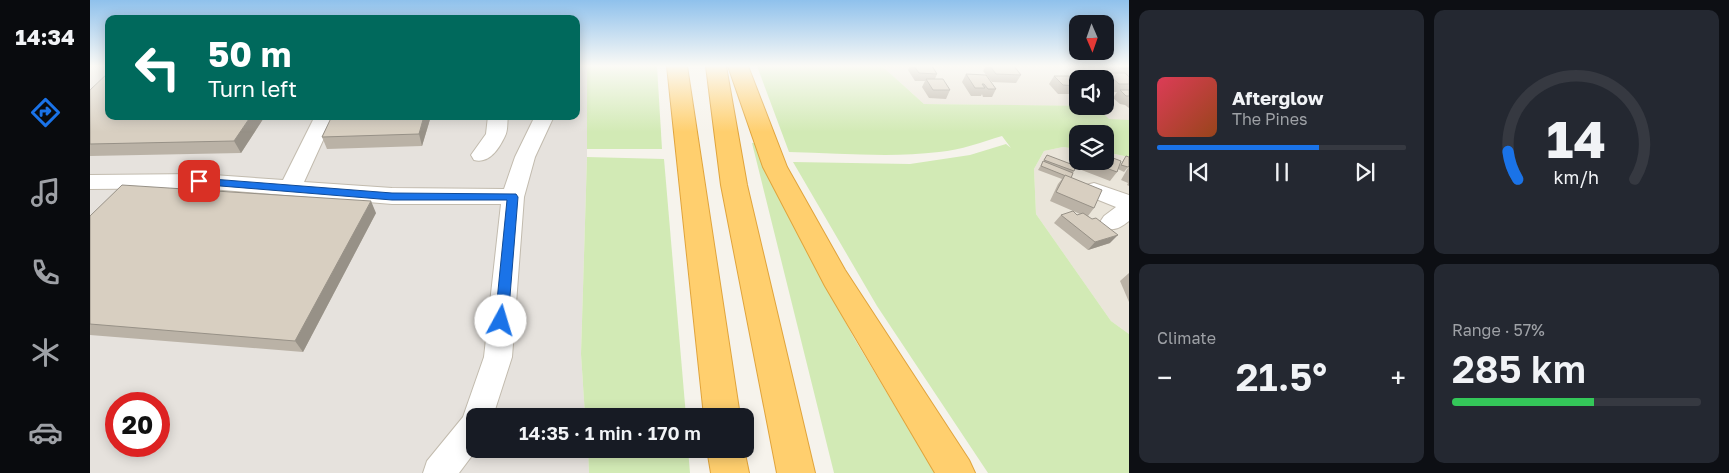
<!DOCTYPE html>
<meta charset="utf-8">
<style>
body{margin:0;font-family:"Golos Text",sans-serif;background:#242831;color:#f1f3f6;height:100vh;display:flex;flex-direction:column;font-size:19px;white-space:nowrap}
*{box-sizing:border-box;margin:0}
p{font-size:16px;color:#9ea1a6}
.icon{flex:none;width:28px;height:28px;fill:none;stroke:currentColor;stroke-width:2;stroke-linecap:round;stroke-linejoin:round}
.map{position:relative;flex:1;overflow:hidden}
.side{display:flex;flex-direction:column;gap:10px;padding:10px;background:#0d0f14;width:600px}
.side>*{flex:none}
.guide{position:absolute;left:15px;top:15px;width:475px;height:105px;border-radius:10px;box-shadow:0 2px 12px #0003;background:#00695c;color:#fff;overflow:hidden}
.needle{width:32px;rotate:178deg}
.fabs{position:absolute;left:979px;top:15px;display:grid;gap:10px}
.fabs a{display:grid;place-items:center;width:45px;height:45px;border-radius:10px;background:#171b24;box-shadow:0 2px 12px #0003;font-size:25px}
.speed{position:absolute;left:15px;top:392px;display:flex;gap:10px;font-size:25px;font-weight:700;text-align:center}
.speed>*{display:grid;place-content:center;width:65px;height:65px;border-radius:50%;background:#171b24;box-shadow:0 2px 12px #0003;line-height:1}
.speed .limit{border:8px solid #d22;background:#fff;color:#111}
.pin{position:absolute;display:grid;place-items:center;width:42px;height:42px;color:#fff;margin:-21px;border-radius:10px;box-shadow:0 2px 8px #0006}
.me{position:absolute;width:55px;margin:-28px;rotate:6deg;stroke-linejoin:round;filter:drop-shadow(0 0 4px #0008)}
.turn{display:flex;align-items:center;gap:18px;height:105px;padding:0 20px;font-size:22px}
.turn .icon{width:65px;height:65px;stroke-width:2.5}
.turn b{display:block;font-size:35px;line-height:42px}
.big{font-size:38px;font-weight:600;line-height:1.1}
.side .widget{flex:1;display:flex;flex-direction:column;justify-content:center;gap:8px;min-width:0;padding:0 18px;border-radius:10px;background:#242831}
.side .dial{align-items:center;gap:0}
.dial svg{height:130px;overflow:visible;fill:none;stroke:#363941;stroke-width:7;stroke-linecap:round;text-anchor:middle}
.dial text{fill:#f1f3f6;stroke:none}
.song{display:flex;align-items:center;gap:15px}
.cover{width:60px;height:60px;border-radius:8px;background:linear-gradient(135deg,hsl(350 70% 55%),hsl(20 70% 35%))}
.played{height:5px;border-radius:2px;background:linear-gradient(90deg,#1a73e8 65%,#363941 65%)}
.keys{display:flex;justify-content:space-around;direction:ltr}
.heat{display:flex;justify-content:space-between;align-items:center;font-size:28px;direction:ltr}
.charge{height:8px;border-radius:4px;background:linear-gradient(90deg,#34c759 57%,#363941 0)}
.side .tiles{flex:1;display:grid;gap:10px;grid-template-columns:repeat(2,1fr)}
.trip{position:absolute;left:376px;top:408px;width:288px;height:50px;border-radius:10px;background:#171b24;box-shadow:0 2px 12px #0003;font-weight:600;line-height:50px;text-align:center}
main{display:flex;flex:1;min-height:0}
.tabs{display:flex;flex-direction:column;width:90px;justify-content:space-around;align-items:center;background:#090b0e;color:#9ea1a6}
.tabs .icon{width:35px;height:35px}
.tabs .active{color:#1a73e8}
.tabs b{font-size:22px;color:#f1f3f6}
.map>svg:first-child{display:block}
.residential{fill:#eae5da}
.industrial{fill:#e6e2dd;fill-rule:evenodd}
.green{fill:#d2eab5}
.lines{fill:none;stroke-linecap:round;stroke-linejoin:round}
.minor-casing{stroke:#c2bbae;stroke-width:2}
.highway-casing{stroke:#e0a43c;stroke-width:2}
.minor{fill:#fff;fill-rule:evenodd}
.highway{fill:#ffcf6e;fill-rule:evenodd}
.wall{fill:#bab2a6}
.shaded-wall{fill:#979187}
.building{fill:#d8cfc1;stroke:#979187}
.route{fill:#1a73e8;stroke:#114b97}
</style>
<main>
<nav class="tabs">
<b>14:34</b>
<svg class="icon active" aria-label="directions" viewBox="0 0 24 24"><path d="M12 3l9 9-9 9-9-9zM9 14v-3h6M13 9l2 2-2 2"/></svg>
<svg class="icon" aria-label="music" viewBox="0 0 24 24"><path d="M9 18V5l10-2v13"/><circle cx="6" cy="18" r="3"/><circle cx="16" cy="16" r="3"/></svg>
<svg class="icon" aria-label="phone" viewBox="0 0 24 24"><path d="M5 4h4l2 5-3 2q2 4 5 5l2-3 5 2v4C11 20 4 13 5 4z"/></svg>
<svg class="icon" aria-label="climate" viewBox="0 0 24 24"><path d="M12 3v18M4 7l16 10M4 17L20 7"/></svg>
<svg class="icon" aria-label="car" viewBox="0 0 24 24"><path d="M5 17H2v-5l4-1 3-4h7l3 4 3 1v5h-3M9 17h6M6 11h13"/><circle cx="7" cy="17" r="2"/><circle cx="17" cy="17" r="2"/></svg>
</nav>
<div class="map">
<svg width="1039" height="473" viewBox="0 0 1039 473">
<rect width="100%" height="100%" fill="#f6f3ec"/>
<!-- residential -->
<g class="residential">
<polygon points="792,66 1039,66 1039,120 1019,120 1004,106 1015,106 1015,79 988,79 987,106 834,104"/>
<polygon points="973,147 987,149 988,161 1015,161 1015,152 1039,157 1039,334 1021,321 946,214 944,169 954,151"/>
</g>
<!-- industrial -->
<path class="industrial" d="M0 66H19V116H486V66H497V157L491 354 495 416H385V449H498L499 473H0ZM26 404H69V446H26Z"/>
<!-- green -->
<g class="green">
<polygon points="497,66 567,66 572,149 497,149"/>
<path d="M667 66H792L834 104 1006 106 1019 119 1039 120V157L1015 152V134H988L987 149 973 147 954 151 944 169 946 214 1021 321 1039 334V473H898L787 306 703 162 820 164 880 155 916 144 921 148 912 136C892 142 871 150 849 152 800 158 749 153 699 152Z"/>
<polygon points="662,143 667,143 713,244 764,338 845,473 744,473"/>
<polygon points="497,157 574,159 596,416 495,416 491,354"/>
<polygon points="498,449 598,449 600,473 499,473"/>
</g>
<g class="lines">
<defs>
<g id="minor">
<polygon points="225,116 244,116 214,182 302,188 414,189 425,157 445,116 464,116 445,157 434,197 422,357 403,416 385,416 385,449 387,449 369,473 333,473 337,461 373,417 394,357 411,204 302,204 109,188 0,189 0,175 109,174 193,180"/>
<path d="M398 116H418C417 122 418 131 415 136 409 149 399 164 384 160L381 155 396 134Z"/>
<path d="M1004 183 1039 195V221C1030 228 1025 231 1014 228L1010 222 1014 216 1026 207 996 195 993 190 996 185Z"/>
</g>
<g id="highway">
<polygon points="577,66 597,66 650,416 614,416"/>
<polygon points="616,66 636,66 657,185 725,473 687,473 631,185"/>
<polygon points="638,66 658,66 697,167 755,270 879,460 885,473 845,473 735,286 673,167"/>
<polygon points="617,449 654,449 659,473 621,473"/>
</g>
</defs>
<!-- minor casing -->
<use href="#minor" class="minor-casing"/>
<!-- highway casing -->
<use href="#highway" class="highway-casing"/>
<!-- minor -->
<use href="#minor" class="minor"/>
<!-- highway -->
<use href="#highway" class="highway"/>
</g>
<!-- wall -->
<g class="wall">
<polygon points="820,66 842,66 847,74 845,79 860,90 856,99 839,98 832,87 835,81 825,81 818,70"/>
<polygon points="896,66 924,66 931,75 926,83 902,82 893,71"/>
<polygon points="1013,66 1039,66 1039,108 1035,105 1030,104 1023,98 1027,92 1023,92 1015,84 1015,79 1013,79 1017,73 1020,73"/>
<polygon points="876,74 906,89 902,97 893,97 892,94 891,96 881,96 872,82"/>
<polygon points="964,76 988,79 988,94 968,94 959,84"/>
<polygon points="0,90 175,116 151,153 0,156"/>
<polygon points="242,116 341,116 332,146 237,149 232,137"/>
<polygon points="988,150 988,161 1015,161 1029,167 1036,156 1038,167 1034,172 1028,169 1027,172 1020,181 989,169 991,166 981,162 984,154"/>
<polygon points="957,155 984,171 981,178 1004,208 998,216 1020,243 998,250 964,223 971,215 987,215 990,214 960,201 968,184 972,179 948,170"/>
<polygon points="1039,166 1039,186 1037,185 1038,183 1031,180"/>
<polygon points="286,213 213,352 0,335 0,216"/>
<polygon points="1039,273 1039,302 1030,281"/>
</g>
<!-- shaded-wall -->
<g class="shaded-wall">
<polygon points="161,116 175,116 151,153 144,141"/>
<polygon points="334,116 341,116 332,146 329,134"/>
<polygon points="281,201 286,213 213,352 205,341"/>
<polygon points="1028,235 1020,243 998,250 1005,242"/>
</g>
<!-- building -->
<g class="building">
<polygon points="824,66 842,66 847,74 829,73"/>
<polygon points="900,66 924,66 931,75 906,74"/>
<polygon points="1027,66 1039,66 1039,68 1029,68"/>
<polygon points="19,72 19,116 161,116 144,141 0,144 0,90"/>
<polygon points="1017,73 1035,73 1039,77 1039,84 1029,84"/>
<polygon points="876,74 896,75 906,89 898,89 894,84 892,84 895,88 885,88"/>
<polygon points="964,76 989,76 991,79 988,79 988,86 973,85"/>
<polygon points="836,79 853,79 860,90 843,90"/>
<polygon points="1030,90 1039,90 1039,96 1036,96"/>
<polygon points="242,116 334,116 329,134 232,137"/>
<polygon points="957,155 986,166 984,171 954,160"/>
<polygon points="1015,155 1031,161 1027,172 997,161 1015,161"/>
<polygon points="1036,156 1039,157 1039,166 1038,167 1031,165"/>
<polygon points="953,161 983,173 981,178 951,166"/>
<polygon points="975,175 1012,190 1004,208 966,192"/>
<polygon points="32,185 281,201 205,341 0,324 0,216"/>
<polygon points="983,211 987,215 993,213 1002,219 1006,218 1028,235 1005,242 971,215"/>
</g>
<!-- sky -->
<linearGradient id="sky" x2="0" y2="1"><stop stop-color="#8fc1ec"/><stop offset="0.5" stop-color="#fbfaf6"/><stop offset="1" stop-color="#fbfaf6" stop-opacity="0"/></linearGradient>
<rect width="1039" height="132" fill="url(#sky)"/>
<!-- route -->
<polygon class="route" points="109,178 302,193 426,194 428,197 418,321 416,325 411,326 407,325 405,321 417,200 302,200 106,184 104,181 106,179"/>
</svg>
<div class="fabs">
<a><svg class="needle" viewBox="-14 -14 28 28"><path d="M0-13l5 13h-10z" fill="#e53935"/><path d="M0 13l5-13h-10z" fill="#9ea1a6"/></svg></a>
<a><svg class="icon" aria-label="sound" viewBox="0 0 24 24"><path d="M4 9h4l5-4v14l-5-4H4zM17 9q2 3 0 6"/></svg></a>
<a><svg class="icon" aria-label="layers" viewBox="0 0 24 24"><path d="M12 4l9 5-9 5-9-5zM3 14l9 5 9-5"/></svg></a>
</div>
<div class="speed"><div class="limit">20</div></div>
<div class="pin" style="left:109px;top:181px;background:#d93025"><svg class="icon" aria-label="arrive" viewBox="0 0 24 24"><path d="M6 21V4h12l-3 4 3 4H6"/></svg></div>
<svg class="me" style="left:411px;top:321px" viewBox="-20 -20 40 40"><circle r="19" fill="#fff"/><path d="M0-13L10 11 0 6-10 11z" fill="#1a73e8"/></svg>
<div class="trip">14:35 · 1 min · 170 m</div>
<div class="guide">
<div class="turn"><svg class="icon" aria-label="left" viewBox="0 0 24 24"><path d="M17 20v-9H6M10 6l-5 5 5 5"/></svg><div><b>50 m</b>Turn left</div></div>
</div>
</div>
<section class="side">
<div class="tiles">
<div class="widget">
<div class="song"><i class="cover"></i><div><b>Afterglow</b><p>The Pines</p></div></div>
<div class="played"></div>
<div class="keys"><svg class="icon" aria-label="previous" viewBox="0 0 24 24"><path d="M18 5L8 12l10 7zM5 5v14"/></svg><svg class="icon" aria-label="pause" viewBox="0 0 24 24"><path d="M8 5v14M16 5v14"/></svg><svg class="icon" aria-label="next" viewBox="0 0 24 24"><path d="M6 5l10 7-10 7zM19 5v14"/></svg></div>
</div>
<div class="widget dial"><svg viewBox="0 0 100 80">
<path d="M14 69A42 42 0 1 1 86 69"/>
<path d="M14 69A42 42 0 0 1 8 52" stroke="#1a73e8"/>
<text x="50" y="56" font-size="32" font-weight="700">14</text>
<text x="50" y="72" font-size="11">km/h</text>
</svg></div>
<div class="widget"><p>Climate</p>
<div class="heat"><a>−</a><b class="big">21.5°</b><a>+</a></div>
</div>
<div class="widget"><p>Range · 57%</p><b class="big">285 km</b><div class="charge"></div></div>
</div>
</section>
</main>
